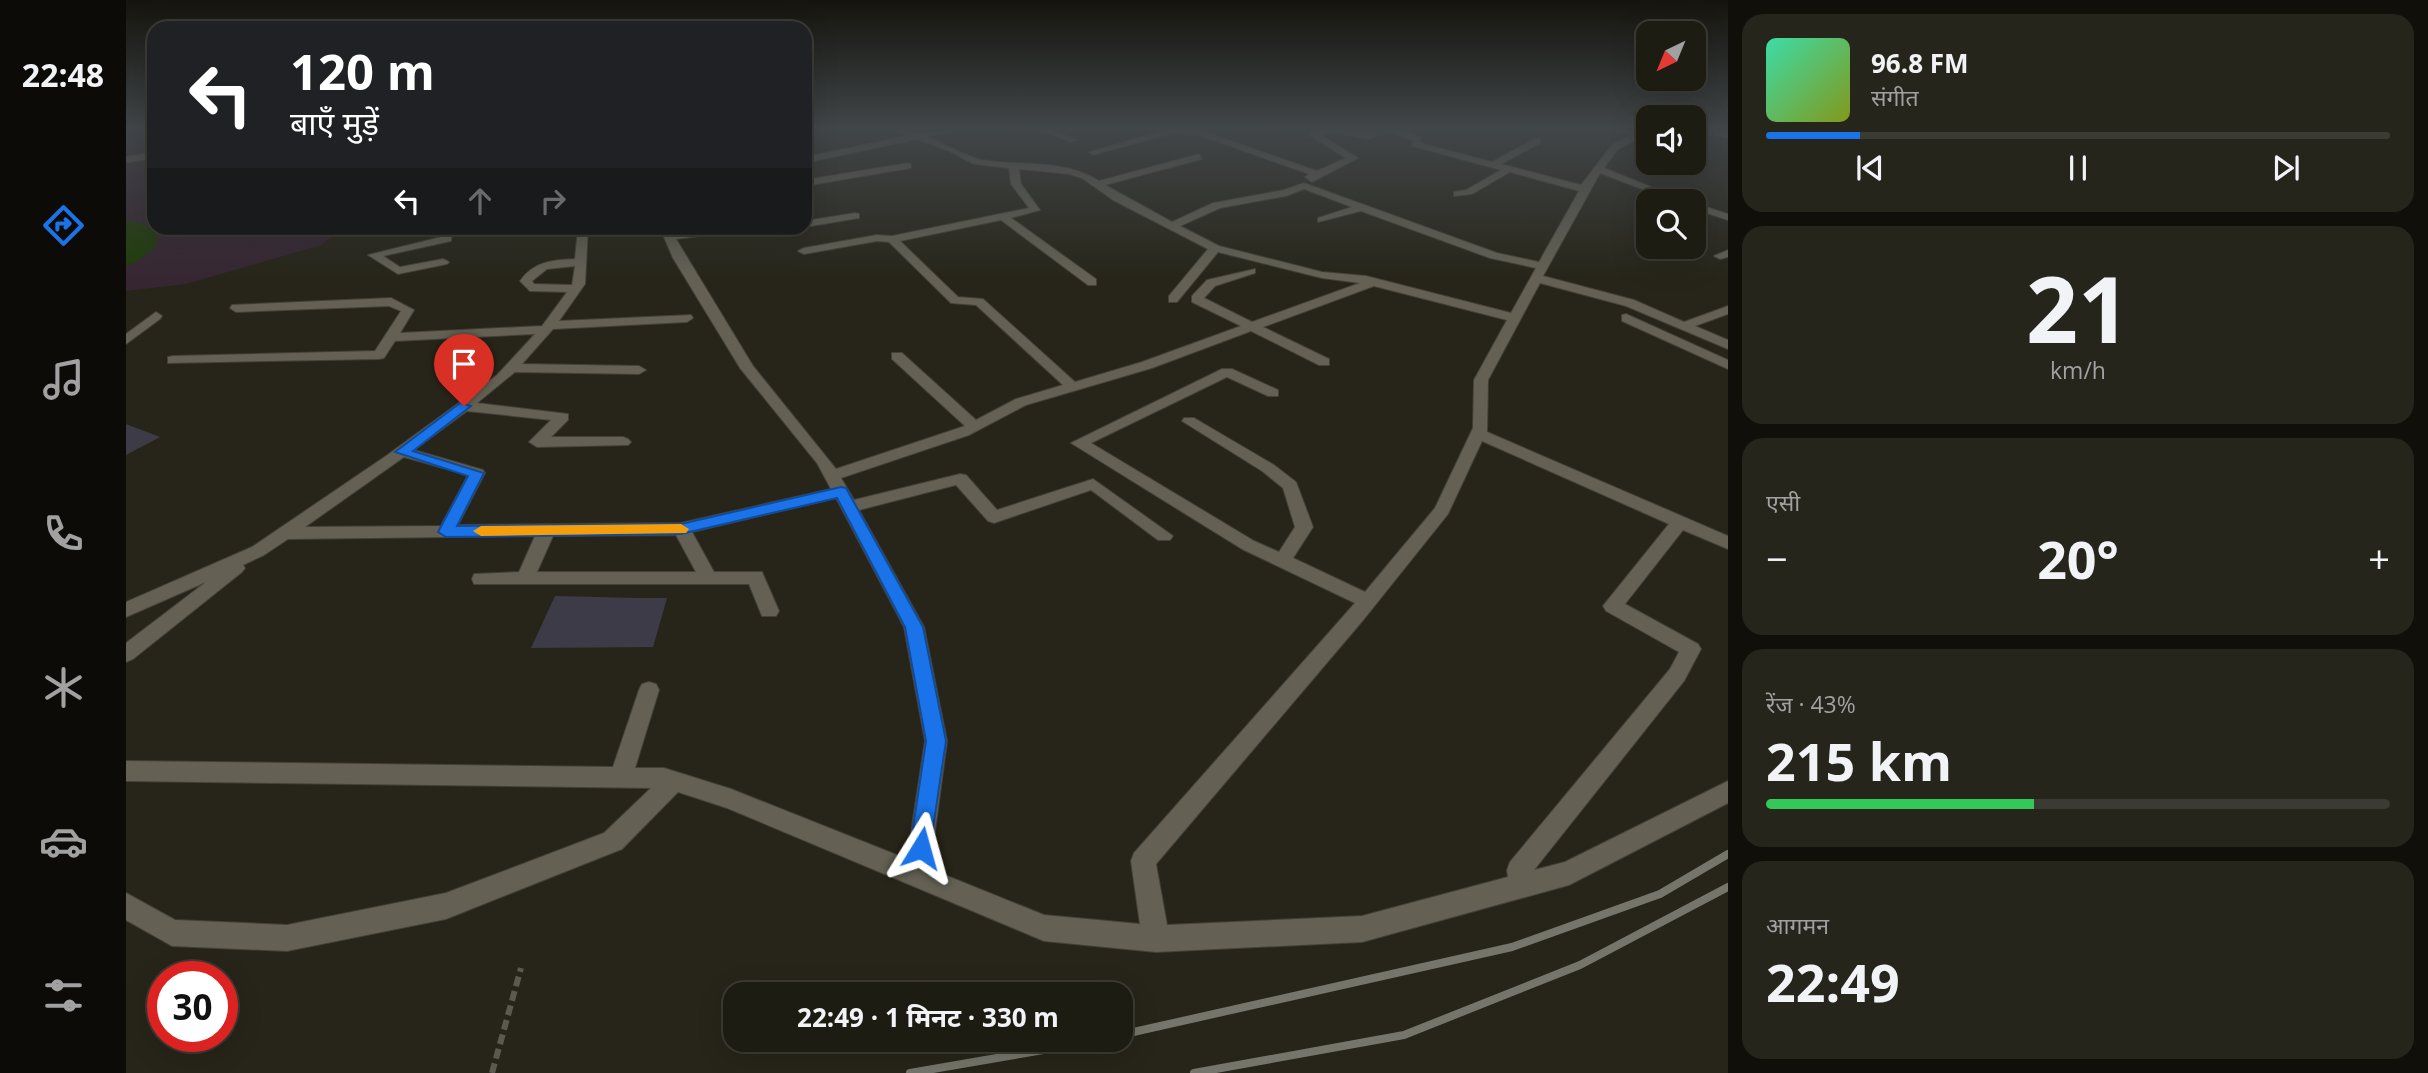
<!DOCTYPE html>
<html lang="hi">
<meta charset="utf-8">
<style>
body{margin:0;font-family:"Open Sans","Noto Sans Devanagari",sans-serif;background:#25251c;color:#f1f3f6;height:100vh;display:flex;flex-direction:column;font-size:26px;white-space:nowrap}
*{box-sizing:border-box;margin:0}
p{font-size:23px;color:#a0a1a0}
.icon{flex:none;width:38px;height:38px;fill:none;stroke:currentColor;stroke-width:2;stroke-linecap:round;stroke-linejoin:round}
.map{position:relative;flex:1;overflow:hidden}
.sheet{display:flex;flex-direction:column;gap:14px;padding:14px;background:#100f0a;width:700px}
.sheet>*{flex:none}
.guide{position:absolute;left:21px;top:21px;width:665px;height:214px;border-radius:21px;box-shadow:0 7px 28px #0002,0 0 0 2px #3b3a33;background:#202124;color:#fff;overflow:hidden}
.needle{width:46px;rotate:223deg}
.tools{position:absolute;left:1510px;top:21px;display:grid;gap:14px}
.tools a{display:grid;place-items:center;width:70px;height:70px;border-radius:14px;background:#1d1c13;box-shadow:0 7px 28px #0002,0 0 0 2px #3b3a33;font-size:35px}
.speed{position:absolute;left:21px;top:961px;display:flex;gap:14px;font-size:35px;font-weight:700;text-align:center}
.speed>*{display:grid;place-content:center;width:91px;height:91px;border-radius:50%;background:#1d1c13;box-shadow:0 7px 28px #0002,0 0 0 2px #3b3a33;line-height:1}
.speed .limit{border:10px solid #d22;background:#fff;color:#111}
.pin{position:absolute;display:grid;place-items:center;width:60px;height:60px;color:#fff;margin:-72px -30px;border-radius:50% 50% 50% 0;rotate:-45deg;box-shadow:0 0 7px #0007}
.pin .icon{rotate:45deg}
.me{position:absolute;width:77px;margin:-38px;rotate:8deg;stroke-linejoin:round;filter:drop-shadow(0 0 5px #0008)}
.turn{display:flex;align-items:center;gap:24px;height:147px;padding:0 28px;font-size:32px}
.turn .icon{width:91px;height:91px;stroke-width:2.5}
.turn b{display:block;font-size:49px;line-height:60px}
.lanes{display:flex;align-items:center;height:66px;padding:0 28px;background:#0003;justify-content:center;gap:35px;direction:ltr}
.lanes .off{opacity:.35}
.big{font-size:52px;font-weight:700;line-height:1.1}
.sheet .tile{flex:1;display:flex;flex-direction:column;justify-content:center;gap:10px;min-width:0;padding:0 24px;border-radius:21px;background:#25251c}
.sheet .dial{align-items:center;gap:0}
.dial b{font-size:91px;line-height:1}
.song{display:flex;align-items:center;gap:21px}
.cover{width:84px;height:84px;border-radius:10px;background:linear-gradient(135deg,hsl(160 70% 55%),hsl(70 70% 35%))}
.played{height:7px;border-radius:4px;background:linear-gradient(90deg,#1a73e8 15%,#3b3a33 15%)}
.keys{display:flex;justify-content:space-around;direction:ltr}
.heat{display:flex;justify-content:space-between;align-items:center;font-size:38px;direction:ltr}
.charge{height:10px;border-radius:5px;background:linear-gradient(90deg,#34c759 43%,#3b3a33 0)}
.trip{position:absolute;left:597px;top:982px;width:410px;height:70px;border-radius:21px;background:#1d1c13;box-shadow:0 7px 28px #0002,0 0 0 2px #3b3a33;font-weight:700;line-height:70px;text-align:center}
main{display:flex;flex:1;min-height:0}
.tab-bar{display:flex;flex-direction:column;width:126px;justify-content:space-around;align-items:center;background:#0c0b08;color:#a0a1a0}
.tab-bar .icon{width:49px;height:49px}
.tab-bar .active{color:#1a73e8}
.tab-bar b{font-size:32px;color:#f1f3f6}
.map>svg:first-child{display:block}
.education{fill:#362632}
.green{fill:#1f3b09}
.building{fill:#3c3b47}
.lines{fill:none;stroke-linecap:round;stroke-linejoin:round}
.minor-casing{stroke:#434138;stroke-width:2}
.path{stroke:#5c5a50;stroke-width:6;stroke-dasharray:10 5;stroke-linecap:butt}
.minor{fill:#646154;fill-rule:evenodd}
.rail{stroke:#76756b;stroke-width:8}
.route{fill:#1a73e8;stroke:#114b97;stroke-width:2}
.slow{fill:#f59e0b}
</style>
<main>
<nav class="tab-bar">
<b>22:48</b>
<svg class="icon active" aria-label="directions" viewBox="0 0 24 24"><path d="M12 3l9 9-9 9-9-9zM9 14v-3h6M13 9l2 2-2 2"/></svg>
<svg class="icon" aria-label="music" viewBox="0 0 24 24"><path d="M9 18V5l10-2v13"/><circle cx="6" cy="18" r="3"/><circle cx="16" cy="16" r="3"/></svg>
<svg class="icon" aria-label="phone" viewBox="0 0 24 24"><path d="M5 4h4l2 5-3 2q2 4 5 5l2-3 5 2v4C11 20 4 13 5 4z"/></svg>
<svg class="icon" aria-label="climate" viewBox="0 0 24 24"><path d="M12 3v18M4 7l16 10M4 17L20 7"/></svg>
<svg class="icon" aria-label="car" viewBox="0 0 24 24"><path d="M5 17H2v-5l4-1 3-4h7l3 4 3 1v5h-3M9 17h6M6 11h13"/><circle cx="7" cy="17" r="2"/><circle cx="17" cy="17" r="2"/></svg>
<svg class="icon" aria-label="filters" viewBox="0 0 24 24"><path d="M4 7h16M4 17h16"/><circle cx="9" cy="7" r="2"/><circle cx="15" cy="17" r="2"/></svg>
</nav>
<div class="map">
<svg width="1602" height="1073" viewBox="0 0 1602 1073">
<rect width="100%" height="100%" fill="#272519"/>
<!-- education -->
<polygon class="education" points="0,129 28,129 28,228 216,228 195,245 60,284 0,291"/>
<!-- green -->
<polygon class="green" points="0,222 13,222 32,231 30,246 12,261 0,266"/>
<!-- building -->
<g class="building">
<polygon points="0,424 34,437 0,455"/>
<polygon points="429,596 511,598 541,598 527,647 405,648"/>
</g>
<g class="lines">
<defs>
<g id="minor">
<path d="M765 129H776L792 134 834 129 801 137C817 143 842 157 856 160 894 166 940 159 973 181L1073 154 1076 159 979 185 1046 222 1087 203 1158 190 1178 183 1371 253 1413 262 1453 191 1384 172 1346 194 1328 196V192L1340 190 1375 170 1286 146 1287 140 1263 132 1242 139 1205 132 1195 135 1232 158 1186 182 1179 177 1183 174 1073 135 1048 133 967 155 963 152 1043 129 1077 131 1191 171 1220 158 1184 136V132L1214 129 1242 133 1255 129H1271L1295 137 1294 143 1366 162 1408 139H1414V143L1375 164 1455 185 1486 145 1506 135 1483 129 1514 132 1522 129V134L1492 149 1478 168 1560 201H1547L1474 173 1417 276 1508 300 1558 322 1602 306V314L1569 326 1602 340V349L1500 306 1414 283 1362 380 1361 432 1602 536V549L1557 530 1499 604 1572 644 1575 649 1558 681 1408 870 1439 862 1602 781V803L1443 885 1236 942 1030 952 918 941 601 808 552 792 496 849 320 919 161 951 46 946 0 920V893L49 920 161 925 320 893 478 833 525 788 0 781V761L487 767 513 690 516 684 523 682 530 684 533 690 509 768H538L605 789 781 859 799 741 778 627 710 498 566 532 588 572H636L653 611 650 616H636L623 584H348L346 579 348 574 393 572 409 536 162 539 138 555 117 565 119 568 116 572 7 659 0 662V643L80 582 0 617V602L126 547 260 456 371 375 409 334 269 341 258 358 253 359 42 363V357L47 356 249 351 275 311 263 306 110 312 104 308 106 305 265 298 288 310 274 333 416 326 441 292 404 291 394 281C408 261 427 260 449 259L452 228H462L459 284 433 321 565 315 567 318 561 322 427 329 396 364 513 366 520 370 513 374 389 372 351 403 442 414V420L425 437H497L502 439 505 442 502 445 411 447 403 442 425 420 341 411 288 450 357 470 359 473 332 525 555 523 705 489 691 463 614 368 547 258 534 228H544L547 233 617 228 612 231 550 239 627 366 710 469 839 426 766 359V353H776L850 420 890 399 937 385 850 305 825 303 763 242 751 241 678 254 672 251 678 248 751 235 766 236 903 208 885 184 883 168 848 164 823 151 791 139 679 163V157L781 136ZM893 169 943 174 956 178 987 200 1082 249 1043 296V302H1051L1092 252 1196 278 1234 283 1126 322 1078 298 1089 286 1129 273V269L1081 280 1066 296V302L1115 326 1016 362 949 382 857 299 832 297 774 241 875 220 962 285H970V279L885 218 914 210 895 184ZM1178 189 1226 207 1192 218V222L1235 211 1364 258 1410 268 1385 313 1240 276 1196 272 1093 246 1054 226 1094 208 1160 196ZM449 266 446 285 408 284 406 281 421 269ZM1248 286 1381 320 1348 380 1347 428 1309 508 1239 592 1167 558 1187 527 1170 482 1148 465 1068 418H1058L1056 421 1136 471 1157 488 1169 527 1153 552 1128 541 965 443 1101 377 1142 396H1152V390L1106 369H1096L945 443 1116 549 1229 603 1008 853 1005 861 1014 924 918 915 804 869 821 741 798 627 733 510 830 485 862 521 868 523 965 490 1032 540H1044L1047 536 967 479 871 510 840 475 834 474 728 500 715 478 843 435 900 405 1026 368 1125 331 1193 365H1203V359L1137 327ZM1356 441 1543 524 1477 606 1480 611 1553 652 1544 669 1384 862 1381 870 1382 877 1236 916 1041 925 1030 864 1238 619 1322 514ZM278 457 342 475 315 526 179 527ZM550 535 570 572H411L427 536Z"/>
<polygon points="910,129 922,129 952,140 945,142"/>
<polygon points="1574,129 1602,132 1602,138 1575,131"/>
<polygon points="28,152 28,158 0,163 0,157"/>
<polygon points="782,163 785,164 785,168 679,186 679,180"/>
<polygon points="1568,203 1602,214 1602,220 1568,209"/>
<polygon points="729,213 733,214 733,218 679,227 679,221"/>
<polygon points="313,228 326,228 325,241 257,256 274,267 317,259 323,262 321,264 272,274 242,255 315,237"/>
<polygon points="1602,250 1602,257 1594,259 1588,256"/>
<polygon points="30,312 36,316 34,319 0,344 0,334"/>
<polygon points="1500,314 1602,360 1602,369 1496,321 1496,315"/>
</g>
</defs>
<!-- minor casing -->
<use href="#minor" class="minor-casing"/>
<!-- path -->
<polyline class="path" points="366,1073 395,968"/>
<!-- minor -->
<use href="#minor" class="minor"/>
<!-- rail -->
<g class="rail">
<polyline points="994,1035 1386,947 1534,894 1602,854"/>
<polyline points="784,1073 975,1040"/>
<polyline points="1068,1073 1278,1035 1454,965 1602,887"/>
</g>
</g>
<!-- sky -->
<linearGradient id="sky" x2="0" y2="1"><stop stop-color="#15140e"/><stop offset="0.46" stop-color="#414649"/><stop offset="1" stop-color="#414649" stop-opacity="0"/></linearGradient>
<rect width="1602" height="279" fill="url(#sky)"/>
<!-- route -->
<polygon class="route" points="334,403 345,406 287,451 358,473 331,526 555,524 715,487 720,488 797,627 820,741 803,855 795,858 787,855 784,848 800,741 779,627 711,498 555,534 320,537 312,532 342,476 269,452"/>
<!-- slow -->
<polygon class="slow" points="555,524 563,529 560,533 355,536 347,531 355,526"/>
</svg>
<div class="tools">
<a><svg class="needle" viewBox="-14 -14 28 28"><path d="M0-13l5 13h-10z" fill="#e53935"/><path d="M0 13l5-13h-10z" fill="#a0a1a0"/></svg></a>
<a><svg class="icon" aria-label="sound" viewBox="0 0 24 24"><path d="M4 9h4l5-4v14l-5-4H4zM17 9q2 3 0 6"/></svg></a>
<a><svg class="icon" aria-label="search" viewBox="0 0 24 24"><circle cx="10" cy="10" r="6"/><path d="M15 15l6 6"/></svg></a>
</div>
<div class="speed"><div class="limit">30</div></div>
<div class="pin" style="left:338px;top:406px;background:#d93025"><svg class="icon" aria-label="arrive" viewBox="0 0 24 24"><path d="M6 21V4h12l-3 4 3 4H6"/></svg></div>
<svg class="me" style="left:795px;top:848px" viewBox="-20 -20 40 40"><path d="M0-17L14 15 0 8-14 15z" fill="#1a73e8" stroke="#fff" stroke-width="4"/></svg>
<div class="trip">22:49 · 1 मिनट · 330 m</div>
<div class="guide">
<div class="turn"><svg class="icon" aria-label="left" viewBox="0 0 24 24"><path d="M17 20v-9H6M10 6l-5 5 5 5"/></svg><div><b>120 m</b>बाएँ मुड़ें</div></div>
<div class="lanes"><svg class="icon" aria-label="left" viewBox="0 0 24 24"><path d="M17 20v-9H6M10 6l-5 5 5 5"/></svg><svg class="icon off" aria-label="ahead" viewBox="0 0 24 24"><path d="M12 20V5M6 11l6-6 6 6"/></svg><svg class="icon off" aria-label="right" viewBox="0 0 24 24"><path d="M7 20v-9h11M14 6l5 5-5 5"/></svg></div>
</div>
</div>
<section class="sheet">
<div class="tile">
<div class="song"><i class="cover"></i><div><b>96.8 FM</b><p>संगीत</p></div></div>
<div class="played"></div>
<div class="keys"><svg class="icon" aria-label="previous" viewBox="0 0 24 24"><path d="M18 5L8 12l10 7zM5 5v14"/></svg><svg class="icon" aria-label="pause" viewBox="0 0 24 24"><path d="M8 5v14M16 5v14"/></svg><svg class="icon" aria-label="next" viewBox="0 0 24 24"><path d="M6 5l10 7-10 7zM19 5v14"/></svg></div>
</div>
<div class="tile dial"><b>21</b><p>km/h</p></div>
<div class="tile"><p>एसी</p>
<div class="heat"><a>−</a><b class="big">20°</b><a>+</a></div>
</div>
<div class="tile"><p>रेंज · 43%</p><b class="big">215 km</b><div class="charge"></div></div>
<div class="tile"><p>आगमन</p><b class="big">22:49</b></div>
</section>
</main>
